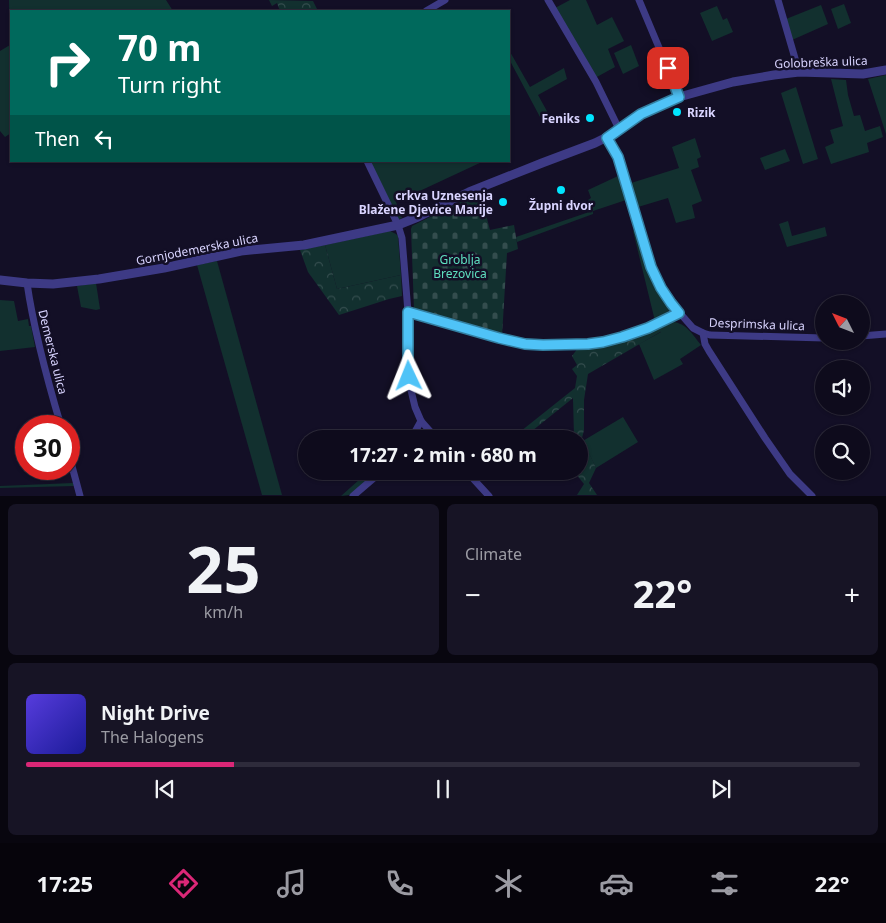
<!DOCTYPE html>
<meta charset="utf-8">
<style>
body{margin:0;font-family:"Noto Sans",sans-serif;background:#171425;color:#f1f3f6;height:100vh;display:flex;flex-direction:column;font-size:19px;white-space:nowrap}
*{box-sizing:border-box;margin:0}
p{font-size:16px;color:#9b9ba3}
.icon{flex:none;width:28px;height:28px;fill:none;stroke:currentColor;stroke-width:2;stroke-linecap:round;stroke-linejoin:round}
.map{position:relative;height:496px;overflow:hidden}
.sheet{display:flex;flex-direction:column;gap:8px;padding:8px;background:#08060f;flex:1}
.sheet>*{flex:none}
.guide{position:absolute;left:10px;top:10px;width:500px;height:152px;border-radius:0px;box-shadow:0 1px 4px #0004,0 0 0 1px #2e2b3b;background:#00695c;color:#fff;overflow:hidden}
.needle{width:32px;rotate:312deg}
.controls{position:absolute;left:815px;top:295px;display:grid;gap:10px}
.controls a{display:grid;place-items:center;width:55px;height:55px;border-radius:50%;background:#0e0b1c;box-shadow:0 1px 4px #0004,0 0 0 1px #2e2b3b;font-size:25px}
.speed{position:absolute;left:15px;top:415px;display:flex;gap:10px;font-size:25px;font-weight:700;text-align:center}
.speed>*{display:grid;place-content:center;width:65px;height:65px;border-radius:50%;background:#0e0b1c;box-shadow:0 1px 4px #0004,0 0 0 1px #2e2b3b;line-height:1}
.speed .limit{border:8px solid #d22;background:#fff;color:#111}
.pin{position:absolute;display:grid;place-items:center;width:42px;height:42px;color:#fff;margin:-21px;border-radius:10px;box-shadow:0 2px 8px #0006}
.me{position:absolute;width:55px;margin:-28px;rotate:358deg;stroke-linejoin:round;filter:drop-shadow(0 0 4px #0008)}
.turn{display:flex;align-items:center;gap:18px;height:105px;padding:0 25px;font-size:22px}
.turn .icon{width:65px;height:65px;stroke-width:2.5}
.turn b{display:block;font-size:35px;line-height:42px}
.then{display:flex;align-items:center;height:48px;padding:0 25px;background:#0003;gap:10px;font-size:19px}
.big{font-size:38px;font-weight:700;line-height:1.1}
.sheet .card{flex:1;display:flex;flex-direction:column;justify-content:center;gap:8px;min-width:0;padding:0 18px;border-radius:8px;background:#171425}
.sheet .dial{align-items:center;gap:0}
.dial b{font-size:65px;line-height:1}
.song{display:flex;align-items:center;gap:15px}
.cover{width:60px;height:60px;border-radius:8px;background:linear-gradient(135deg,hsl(250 70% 55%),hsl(240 70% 35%))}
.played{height:5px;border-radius:2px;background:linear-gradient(90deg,#db2777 25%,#2e2b3b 25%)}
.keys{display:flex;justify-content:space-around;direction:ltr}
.heat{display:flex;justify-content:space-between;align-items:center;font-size:28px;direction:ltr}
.sheet .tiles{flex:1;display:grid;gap:8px;grid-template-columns:1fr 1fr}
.card:last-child{grid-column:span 2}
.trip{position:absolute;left:298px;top:430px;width:290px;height:50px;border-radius:25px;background:#0e0b1c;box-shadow:0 1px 4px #0004,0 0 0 1px #2e2b3b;font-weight:700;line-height:50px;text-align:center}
.tab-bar{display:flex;height:80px;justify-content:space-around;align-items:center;background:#06040b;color:#9b9ba3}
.tab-bar .icon{width:35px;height:35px}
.tab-bar .active{color:#db2777}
.tab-bar b{font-size:22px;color:#f1f3f6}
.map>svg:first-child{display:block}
.green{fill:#12302f}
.forest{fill:url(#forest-crowns)}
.cemetery{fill:url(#cemetery-stones)}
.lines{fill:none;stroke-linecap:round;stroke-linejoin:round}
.minor{stroke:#3d3a85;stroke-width:7}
.tertiary{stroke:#3d3a85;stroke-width:9}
.route-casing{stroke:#337fa1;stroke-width:12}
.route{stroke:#4fc3f7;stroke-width:9}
.poi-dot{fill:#00e5ff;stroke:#130f26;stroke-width:2}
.labels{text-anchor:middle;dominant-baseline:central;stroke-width:5;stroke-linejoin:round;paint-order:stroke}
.street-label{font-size:12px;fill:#d9d4ff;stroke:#130f26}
.poi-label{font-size:12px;font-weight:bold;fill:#d9d4ff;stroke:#130f26;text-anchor:end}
.park-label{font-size:12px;fill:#5fe0c0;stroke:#130f26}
</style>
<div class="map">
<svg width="886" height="496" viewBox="0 0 886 496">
<defs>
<pattern id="forest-crowns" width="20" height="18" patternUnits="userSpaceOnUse" patternTransform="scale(1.25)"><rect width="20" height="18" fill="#12302f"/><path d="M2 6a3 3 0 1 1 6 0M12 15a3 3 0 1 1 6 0" fill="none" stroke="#344d4e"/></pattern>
<pattern id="cemetery-stones" width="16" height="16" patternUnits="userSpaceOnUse" patternTransform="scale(1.25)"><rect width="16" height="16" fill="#12302f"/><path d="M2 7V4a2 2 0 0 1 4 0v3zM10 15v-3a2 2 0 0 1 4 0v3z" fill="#344d4e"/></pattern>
</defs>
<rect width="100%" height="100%" fill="#130f26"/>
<!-- green -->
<g class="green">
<polygon points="9,0 166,0 173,11 11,11 11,133 5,137 0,131 0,51 10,45"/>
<polygon points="570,0 586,0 597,25 612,17 624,41 608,49 615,67 595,78 555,8"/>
<polygon points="844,4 851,23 838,29 831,9"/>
<polygon points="821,5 828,24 792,40 786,19"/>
<polygon points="717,6 723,20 727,18 733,32 712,41 700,13"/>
<polygon points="631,45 639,66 623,74 614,53"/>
<polygon points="509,50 530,87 564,68 567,79 538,95 548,113 540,117 509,59"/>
<polygon points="886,75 886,134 868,79"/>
<polygon points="831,79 846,80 848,95 854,116 860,115 865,131 880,126 883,137 867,143 869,152 831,164 825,147 834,143 830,130 843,126"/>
<polygon points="796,87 818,159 803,164 781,93"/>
<polygon points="695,138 701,157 697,159 699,167 691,170 702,201 692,205 695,218 676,223 668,198 638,207 631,183 679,168 672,147"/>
<polygon points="785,149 790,161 765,170 760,158"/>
<polygon points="369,161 484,161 396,202 402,218 398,220"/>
<polygon points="618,176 626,200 593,211 593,214 517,242 516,237 592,211 588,200 591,198 588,190"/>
<polygon points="788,221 792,236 825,227 827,236 787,247 779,224"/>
<polygon points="635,230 647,271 653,284 670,310 655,321 633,231"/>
<polygon points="390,231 396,234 398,236 401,275 337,289 325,245"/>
<polygon points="217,261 282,495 262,495 197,265"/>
<polygon points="96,283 100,309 96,310 81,307 77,286"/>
<polygon points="0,300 14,301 18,321 28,319 29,326 31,326 35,347 0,351"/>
<path d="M673 322C686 323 693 335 701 345L680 359 683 364 654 380 639 344 661 332 659 327Z"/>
<polygon points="623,417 638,442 596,468 585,445 581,442"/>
<polygon points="369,471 379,471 349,495 341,496"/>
<polygon points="73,483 74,486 0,488 0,486"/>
</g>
<!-- forest -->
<g class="forest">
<polygon points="269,0 313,1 318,11 280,11 277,3 272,6"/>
<polygon points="325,245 337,289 401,275 402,296 389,299 339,315 308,272 300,250"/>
<polygon points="659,327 662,331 588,374 584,400 584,430 581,442 585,444 596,468 589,483 597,495 577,495 584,484 576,474 582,467 579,455 579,439 574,439 574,436 573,398 522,439 511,439 575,388 577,376 572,369 577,365 572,356 578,348 648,331"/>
</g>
<!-- cemetery -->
<polygon class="cemetery" points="480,192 490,230 514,225 518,249 507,253 502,336 414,309 411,229 412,226"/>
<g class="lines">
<!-- minor -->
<g class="minor">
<polyline points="548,0 596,82 619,129"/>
<polyline points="639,0 668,69 679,97"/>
<polyline points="778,0 799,72"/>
<polyline points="426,11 445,0"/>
<polyline points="607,137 618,157 651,267 661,288 671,303 693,328 703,333 710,335 824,338"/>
<polyline points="367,161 398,225 402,238 408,312 407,366 410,386 415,407 421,421 437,439"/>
<path d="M27 283C34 332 47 379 61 426"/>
<polyline points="408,312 499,338 525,344 543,345 569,345 603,342 622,337 648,328 679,313"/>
<polyline points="703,333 705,344 709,351 765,438 790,474 812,496"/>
<polyline points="861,336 886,334"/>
<polyline points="411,439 421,421"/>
<polyline points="69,455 80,496"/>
<polyline points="466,471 489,496"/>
<polyline points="353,496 382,471"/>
</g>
<!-- tertiary -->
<polyline class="tertiary" points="0,280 27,283 53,284 99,279 164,268 241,251 304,245 398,225 418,217 469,192 542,163 595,143 607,137 641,114 657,106 679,97 733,82 774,75 799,72 863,74 886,70"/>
</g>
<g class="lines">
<defs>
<polyline id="route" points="409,376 408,366 408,312 499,338 525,344 543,345 588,344 603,342 622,337 648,328 679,313 671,303 661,288 651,267 618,157 607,138 641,114 679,97 668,68"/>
</defs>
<!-- route casing -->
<use href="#route" class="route-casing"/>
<!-- route -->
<use href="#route" class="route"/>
</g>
<!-- markers -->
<g class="poi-dot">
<circle cx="677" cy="112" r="5"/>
<circle cx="590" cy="118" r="5"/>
<circle cx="561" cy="190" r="5"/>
<circle cx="503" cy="202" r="5"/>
</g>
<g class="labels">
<!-- street labels -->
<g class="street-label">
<text transform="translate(821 62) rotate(-2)">Golobreška ulica</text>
<text transform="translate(197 249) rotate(-11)">Gornjodemerska ulica</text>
<text transform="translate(757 324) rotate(2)">Desprimska ulica</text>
<text transform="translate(53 352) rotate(76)">Demerska ulica</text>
</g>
<!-- poi labels -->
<g class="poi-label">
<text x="687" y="112" text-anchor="start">Rizik</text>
<text x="580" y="118">Feniks</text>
<text x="493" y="195">crkva Uznesenja<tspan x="493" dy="14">Blažene Djevice Marije</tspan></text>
<text x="561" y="205" text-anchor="middle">Župni dvor</text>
</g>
<!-- park labels -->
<g class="park-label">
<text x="460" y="259">Groblja<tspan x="460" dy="14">Brezovica</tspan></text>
</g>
</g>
</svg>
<div class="controls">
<a><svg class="needle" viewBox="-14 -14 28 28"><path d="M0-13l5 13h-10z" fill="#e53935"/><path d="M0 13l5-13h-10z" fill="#9b9ba3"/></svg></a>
<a><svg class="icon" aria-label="sound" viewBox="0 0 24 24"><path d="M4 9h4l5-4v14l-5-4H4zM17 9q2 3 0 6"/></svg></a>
<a><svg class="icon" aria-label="search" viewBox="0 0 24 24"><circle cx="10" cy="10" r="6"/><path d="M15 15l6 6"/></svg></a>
</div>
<div class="speed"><div class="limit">30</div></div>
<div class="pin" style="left:668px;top:68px;background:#d93025"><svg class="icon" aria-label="arrive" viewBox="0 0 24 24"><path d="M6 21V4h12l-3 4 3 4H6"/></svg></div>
<svg class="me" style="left:409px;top:376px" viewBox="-20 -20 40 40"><path d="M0-17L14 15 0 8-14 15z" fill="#4fc3f7" stroke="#fff" stroke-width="4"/></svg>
<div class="trip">17:27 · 2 min · 680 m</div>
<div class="guide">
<div class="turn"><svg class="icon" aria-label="right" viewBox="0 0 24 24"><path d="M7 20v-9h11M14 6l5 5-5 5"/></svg><div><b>70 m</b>Turn right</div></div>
<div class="then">Then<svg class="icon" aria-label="left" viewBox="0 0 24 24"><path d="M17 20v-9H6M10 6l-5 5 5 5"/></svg></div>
</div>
</div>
<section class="sheet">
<div class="tiles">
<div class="card dial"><b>25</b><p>km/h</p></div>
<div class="card"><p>Climate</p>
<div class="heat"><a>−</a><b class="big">22°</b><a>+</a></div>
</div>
<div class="card">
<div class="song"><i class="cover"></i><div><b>Night Drive</b><p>The Halogens</p></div></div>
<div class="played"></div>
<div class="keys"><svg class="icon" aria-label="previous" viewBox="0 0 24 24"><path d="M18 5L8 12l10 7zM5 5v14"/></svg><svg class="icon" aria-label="pause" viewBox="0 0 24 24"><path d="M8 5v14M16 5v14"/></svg><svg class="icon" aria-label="next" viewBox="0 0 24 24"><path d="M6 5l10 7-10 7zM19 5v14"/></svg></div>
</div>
</div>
</section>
<nav class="tab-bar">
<b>17:25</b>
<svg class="icon active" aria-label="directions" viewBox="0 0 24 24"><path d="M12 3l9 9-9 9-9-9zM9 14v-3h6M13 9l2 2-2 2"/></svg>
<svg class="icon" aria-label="music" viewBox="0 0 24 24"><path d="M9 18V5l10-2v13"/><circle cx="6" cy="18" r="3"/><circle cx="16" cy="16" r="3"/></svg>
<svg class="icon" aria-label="phone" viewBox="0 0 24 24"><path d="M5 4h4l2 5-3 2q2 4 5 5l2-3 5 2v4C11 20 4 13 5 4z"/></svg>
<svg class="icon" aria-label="climate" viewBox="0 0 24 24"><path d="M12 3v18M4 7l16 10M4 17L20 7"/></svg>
<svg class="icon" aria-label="car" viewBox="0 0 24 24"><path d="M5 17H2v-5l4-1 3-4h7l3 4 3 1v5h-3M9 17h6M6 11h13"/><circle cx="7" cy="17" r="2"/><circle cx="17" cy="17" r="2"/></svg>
<svg class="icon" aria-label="filters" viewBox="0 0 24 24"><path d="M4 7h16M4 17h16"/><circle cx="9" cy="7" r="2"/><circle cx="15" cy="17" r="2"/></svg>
<b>22°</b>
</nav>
